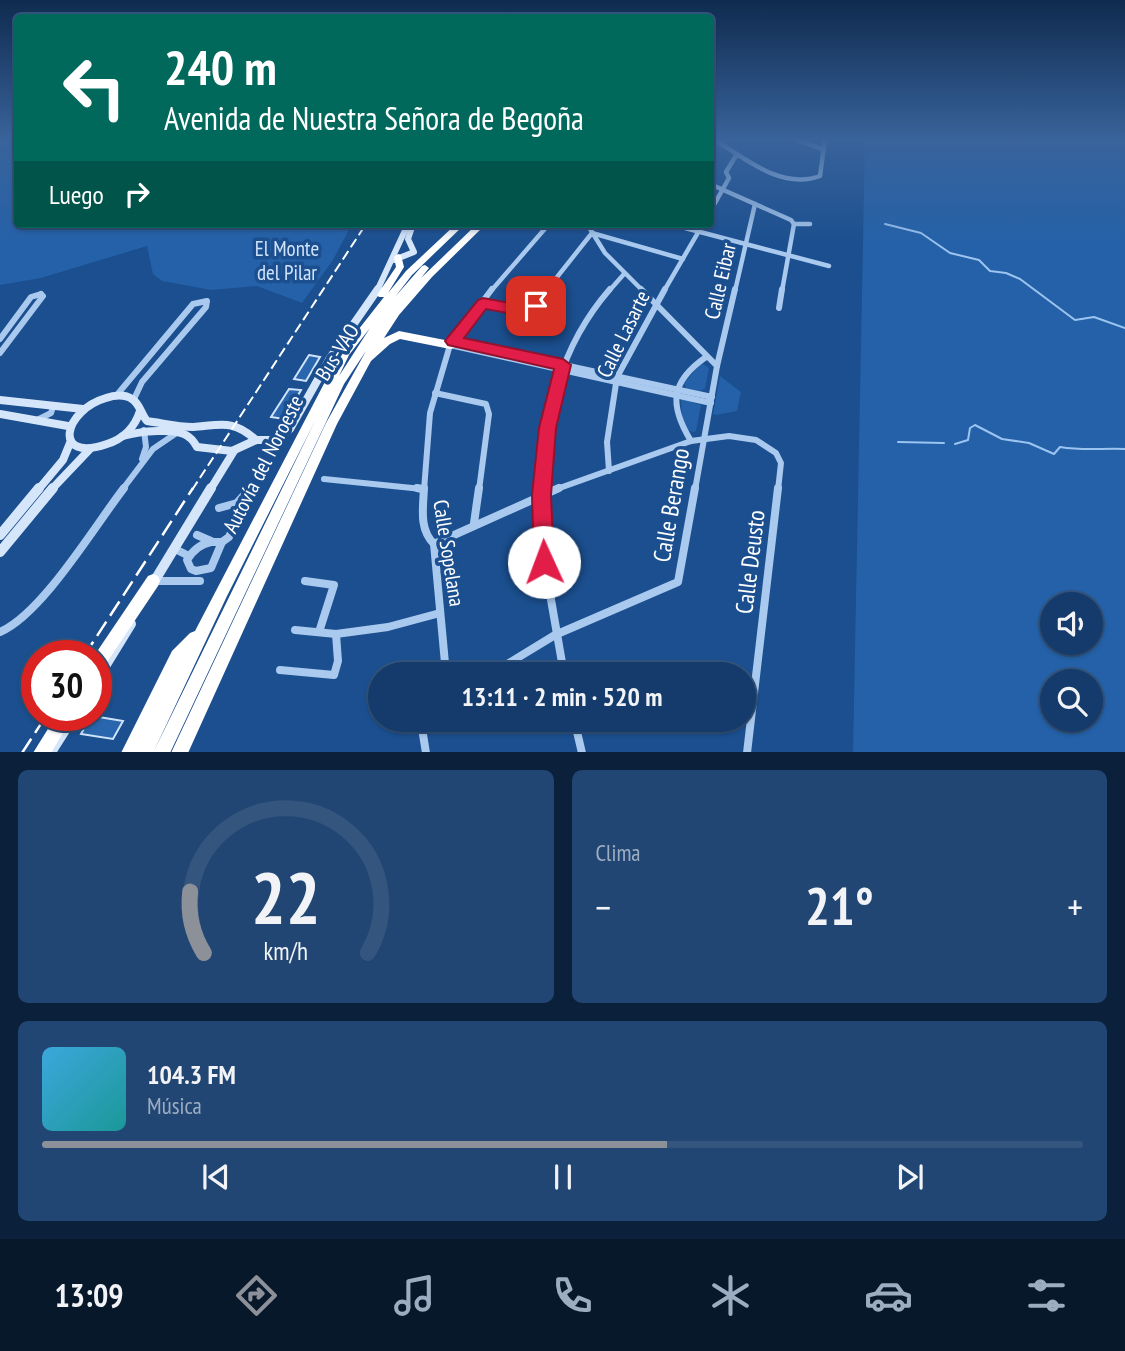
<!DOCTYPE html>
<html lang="es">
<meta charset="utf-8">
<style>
body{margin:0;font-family:"PT Sans Narrow",sans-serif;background:#214673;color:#f1f3f6;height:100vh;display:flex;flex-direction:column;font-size:26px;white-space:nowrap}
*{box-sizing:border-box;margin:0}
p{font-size:23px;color:#9dadc1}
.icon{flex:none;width:38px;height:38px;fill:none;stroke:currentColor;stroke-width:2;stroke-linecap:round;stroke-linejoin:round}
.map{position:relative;height:752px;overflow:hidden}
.drawer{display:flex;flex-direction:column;gap:18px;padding:18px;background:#0b203b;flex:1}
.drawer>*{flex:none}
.guide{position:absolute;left:14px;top:14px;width:700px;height:214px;border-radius:7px;box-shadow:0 2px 5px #0004,0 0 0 2px #33557e;background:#00695c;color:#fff;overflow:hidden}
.buttons{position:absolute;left:1040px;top:592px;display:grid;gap:14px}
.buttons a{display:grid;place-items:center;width:63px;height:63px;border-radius:50%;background:#143b6b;box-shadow:0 2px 5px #0004,0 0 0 2px #33557e;font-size:35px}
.speed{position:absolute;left:21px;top:640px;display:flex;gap:14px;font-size:35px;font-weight:700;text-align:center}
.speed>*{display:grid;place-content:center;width:91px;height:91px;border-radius:50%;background:#143b6b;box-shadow:0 2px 5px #0004,0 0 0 2px #33557e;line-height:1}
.speed .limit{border:10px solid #d22;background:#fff;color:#111}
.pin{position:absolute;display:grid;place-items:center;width:60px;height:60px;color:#fff;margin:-30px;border-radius:14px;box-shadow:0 4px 10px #0006}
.me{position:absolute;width:77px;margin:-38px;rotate:358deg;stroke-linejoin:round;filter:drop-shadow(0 0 5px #0008)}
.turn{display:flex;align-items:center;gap:24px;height:147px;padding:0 35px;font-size:32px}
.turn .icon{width:91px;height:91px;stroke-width:2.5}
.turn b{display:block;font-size:49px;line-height:60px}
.then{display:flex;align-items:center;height:66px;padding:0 35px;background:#0003;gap:14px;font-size:26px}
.big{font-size:52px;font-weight:800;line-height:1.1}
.drawer .card{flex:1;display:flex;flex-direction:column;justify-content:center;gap:10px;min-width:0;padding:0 24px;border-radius:10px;background:#214673}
.drawer .dial{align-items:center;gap:0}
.dial svg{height:182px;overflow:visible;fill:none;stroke:#33557e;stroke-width:7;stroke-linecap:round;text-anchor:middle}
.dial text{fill:#f1f3f6;stroke:none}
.song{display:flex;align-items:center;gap:21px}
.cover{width:84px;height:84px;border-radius:10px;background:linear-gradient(135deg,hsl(200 70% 55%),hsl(180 70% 35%))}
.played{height:7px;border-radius:4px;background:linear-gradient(90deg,#8c9099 60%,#33557e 60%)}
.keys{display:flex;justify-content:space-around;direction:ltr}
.heat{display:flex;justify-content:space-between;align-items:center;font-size:38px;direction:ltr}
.drawer .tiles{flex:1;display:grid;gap:18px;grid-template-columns:1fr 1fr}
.card:last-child{grid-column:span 2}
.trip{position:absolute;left:368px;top:662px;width:388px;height:70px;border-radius:35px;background:#143b6b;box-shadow:0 2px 5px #0004,0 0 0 2px #33557e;font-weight:800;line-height:70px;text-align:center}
.tabs{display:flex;height:112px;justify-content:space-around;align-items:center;background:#08182b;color:#9dadc1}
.tabs .icon{width:49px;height:49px}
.tabs .selected{color:#8c9099}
.tabs b{font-size:32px;color:#f1f3f6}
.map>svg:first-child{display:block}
.green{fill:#2461a8;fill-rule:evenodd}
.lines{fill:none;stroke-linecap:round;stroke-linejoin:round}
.stream{stroke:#9cc4f0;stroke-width:2}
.building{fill:#2a66ad;stroke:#cfe3fa;stroke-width:2}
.street-far2{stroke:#a9c9ee;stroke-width:4.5}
.street-far1{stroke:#a9c9ee;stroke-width:6}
.street{stroke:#a9c9ee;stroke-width:8}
.secondary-far2{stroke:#d6e6fa;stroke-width:6}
.secondary-far1{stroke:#d6e6fa;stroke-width:8}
.secondary{stroke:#d6e6fa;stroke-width:10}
.highway{fill:#fff;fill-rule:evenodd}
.rail-far1{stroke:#fff;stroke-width:2;stroke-dasharray:10 4.5;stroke-linecap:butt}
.rail{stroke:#fff;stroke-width:2.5;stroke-dasharray:17 7;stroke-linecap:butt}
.route{fill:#e11d48;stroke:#92132f;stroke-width:2}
.labels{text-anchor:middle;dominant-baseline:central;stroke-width:7;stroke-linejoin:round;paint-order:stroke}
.park-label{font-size:21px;fill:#cfe3fa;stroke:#1b4f8f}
.street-label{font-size:21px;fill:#fff;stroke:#1b4f8f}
.near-street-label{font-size:24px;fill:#fff;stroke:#1b4f8f}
</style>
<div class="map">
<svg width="1125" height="753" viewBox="0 0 1125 753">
<rect width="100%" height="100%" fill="#1b4f8f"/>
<!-- green -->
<g class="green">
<polygon points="0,139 17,139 18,224 352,224 333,260 302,303 257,286 211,290 162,281 153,274 147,246 41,278 0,285"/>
<path d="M865 139H1125V752H853ZM1052 604H1090V642H1052ZM1052 681H1090V719H1052Z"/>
<polygon points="702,363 709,368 705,389 699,391 686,388 684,383"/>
<polygon points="720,376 741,392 737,411 716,415 713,414"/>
<polygon points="681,399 701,405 696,431 693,432 688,430 682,416"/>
</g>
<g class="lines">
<!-- stream -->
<g class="stream">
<polyline points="885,224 921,233 950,253 979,260 990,271 1006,273 1020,279 1075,320 1094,317 1125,328"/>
<polyline points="898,442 944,443"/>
<path d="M955 444 968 440 970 428 975 425 1002 439 1029 443 1054 454 1060 447C1084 451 1101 448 1125 449"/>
</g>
</g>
<!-- building -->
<g class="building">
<polygon points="309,355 320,357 306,381 294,379"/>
<polygon points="289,389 301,390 284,419 271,417"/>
<polygon points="91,716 93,716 123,721 113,739 81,734"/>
</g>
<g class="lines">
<!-- street-far2 -->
<g class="street-far2">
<path d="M714 139C745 159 782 190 820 176L825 139"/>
<polyline points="794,139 823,149"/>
<polyline points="710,184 791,220 794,224"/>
<polyline points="710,212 729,178 726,172 737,154"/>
<polyline points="587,224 605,253 643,291"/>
<polyline points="670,224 829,266"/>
<polyline points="794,224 810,224"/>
<polyline points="491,291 549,224"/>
<polyline points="546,291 592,233 683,259"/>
<polyline points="609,291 624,274"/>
<polyline points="664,291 703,224"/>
<polyline points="735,291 755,204"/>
<polyline points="782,291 794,224"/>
</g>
<!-- street-far1 -->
<g class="street-far1">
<polyline points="641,289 717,366"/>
<polyline points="483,303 529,312 547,289"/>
<polyline points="779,308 782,289"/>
<polyline points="0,339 31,297 41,294"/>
<polyline points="453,341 712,397"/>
<polyline points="450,345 711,403"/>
<polyline points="0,353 43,296 41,294"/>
<polyline points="435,393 486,404 489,414 479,490"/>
<polyline points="116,396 193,304 207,301 206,307 142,382 134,399"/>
<polyline points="39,419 51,413 53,407"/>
<path d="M691 441C669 405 670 382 706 357"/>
<polyline points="142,459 146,447 144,430"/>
<polyline points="609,471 607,442 617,377 665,289"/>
<polyline points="324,479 422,489"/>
<polyline points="122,490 153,449 175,434"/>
<polyline points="424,490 430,413 450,345 492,289"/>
<path d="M543 490C546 413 558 349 610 289"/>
<polyline points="554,490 691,441 729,436 756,440 776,453 781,463 778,490"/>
<polyline points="695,490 717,366 735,289"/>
</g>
<!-- street -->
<g class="street">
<polyline points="417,488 422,489"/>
<path d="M424 488C423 509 419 529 434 544L446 674"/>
<polyline points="543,488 546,571 564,674"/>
<polyline points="219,508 237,503 245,494"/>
<polyline points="474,523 479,488"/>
<polyline points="232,524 241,515 248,498 245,494"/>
<polyline points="197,535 211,541"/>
<path d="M211 542H222L211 568 196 571 191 569 187 560C193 550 200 544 211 542Z"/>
<polyline points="222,542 229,537 236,521"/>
<polyline points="434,544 559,488"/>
<polyline points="179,551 189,556"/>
<polyline points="153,581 200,581"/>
<polyline points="305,581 334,585 319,632"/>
<polyline points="295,630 336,634"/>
<path d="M0 632C42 614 94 527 124 488"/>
<polyline points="280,670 334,675 338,661 336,634 388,627 440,613"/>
<polyline points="491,674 555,635 678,582 695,488"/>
<polyline points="424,719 421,722 426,753"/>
<polyline points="574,719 582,753"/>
<polyline points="747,753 778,488"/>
</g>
<!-- secondary-far2 -->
<g class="secondary-far2">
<polyline points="394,260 414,252 408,239 413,224"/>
<polyline points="377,291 408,224"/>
</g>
<!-- secondary-far1 -->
<g class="secondary-far1">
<polyline points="0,400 83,409"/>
<path d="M140 411C135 427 123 439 107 444 51 463 64 410 106 398 114 395 125 394 132 399 140 404 141 414 147 421 162 423 178 427 193 427 221 425 233 419 256 440"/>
<polyline points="0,414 68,426"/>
<path d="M123 436C137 432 179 426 190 438 193 440 195 444 197 447L232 451 256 440H277L290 429 330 358 378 289"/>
<polyline points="38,490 63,460 70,443"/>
<polyline points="51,490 90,449"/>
<polyline points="210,490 234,451"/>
</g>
<!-- secondary -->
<g class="secondary">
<polyline points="0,535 39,488"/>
<polyline points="0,552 53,488"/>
<polyline points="152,585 211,488"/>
<polyline points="96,681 131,624"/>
<polyline points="53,749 74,716"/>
</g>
<!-- highway -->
<g class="highway">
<path d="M456 224H465L412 275 395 297 422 266 425 265 429 268 421 278 477 224H486L432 277 399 315 384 338 399 331 450 341 455 345 454 348 450 349 400 339 390 344 371 361 337 424 188 753H171L326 423 366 351 344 384 170 753H153L315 421 227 596 153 753H121L172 651 190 633 195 631 340 353 384 297H379L377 295 396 267 394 257 398 254 401 255 404 267 388 293 406 271ZM370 328 339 376 349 355Z"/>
<polygon points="153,574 158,576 160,581 158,586 101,671 96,673 96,656 94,656 148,576"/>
<polygon points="56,716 73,716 51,753 33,753"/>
</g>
<!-- rail-far1 -->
<polyline class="rail-far1" points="192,490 366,224"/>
<!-- rail -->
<g class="rail">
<polyline points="84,656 193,488"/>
<polyline points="22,753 46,716"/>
</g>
</g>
<!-- sky -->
<linearGradient id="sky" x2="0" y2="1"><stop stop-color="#0f2b4f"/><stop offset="0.57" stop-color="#39639b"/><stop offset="1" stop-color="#39639b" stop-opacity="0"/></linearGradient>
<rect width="1125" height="245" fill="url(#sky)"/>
<!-- route -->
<polygon class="route" points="483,298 527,306 536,302 543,306 529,317 486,309 464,338 563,359 571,365 556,428 551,495 554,562 551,569 544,572 537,569 534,562 532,495 539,428 554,369 448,345 445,341 448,337 478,300"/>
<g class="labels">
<!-- park labels -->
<g class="park-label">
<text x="287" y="248">El Monte<tspan x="287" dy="24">del Pilar</tspan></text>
</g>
<!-- street labels -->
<g class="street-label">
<text transform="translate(720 281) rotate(-77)">Calle Eibar</text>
<text transform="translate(623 334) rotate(-64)">Calle Lasarte</text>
<text transform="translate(337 352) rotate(-58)">Bus-VAO</text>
<text transform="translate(263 464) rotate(-63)">Autovía del Noroeste</text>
<text transform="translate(449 553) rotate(81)">Calle Sopelana</text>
</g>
<!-- near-street labels -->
<g class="near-street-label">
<text transform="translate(671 505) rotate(-80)">Calle Berango</text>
<text transform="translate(750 562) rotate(-83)">Calle Deusto</text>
</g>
</g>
</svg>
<div class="buttons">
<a><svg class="icon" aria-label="sound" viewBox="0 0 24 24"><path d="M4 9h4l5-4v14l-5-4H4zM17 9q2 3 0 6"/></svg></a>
<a><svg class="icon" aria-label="search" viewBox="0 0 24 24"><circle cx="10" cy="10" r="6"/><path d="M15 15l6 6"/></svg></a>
</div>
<div class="speed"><div class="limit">30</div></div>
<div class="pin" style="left:536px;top:306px;background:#d93025"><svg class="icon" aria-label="arrive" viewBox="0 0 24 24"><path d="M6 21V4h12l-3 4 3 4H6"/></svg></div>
<svg class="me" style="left:544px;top:562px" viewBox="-20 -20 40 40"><circle r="19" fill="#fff"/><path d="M0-13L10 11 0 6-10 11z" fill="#e11d48"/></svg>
<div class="trip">13:11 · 2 min · 520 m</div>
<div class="guide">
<div class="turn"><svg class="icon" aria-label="left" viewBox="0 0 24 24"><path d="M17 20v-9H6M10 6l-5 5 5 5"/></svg><div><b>240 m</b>Avenida de Nuestra Señora de Begoña</div></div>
<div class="then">Luego<svg class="icon" aria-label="right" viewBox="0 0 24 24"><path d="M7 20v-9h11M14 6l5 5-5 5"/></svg></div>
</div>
</div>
<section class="drawer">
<div class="tiles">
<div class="card dial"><svg viewBox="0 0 100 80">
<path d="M14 69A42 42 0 1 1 86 69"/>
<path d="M14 69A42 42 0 0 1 8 42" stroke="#8c9099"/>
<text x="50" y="56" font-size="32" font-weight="700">22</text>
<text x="50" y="72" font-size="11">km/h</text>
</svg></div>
<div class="card"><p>Clima</p>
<div class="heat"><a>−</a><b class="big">21°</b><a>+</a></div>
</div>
<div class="card">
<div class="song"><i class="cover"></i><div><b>104.3 FM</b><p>Música</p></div></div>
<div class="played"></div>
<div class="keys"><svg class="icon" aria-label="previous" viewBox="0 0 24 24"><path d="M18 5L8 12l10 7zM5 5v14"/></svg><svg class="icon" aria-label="pause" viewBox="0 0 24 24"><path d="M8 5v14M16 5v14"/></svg><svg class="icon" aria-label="next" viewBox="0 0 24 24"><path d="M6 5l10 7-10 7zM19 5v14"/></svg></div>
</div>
</div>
</section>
<nav class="tabs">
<b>13:09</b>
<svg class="icon selected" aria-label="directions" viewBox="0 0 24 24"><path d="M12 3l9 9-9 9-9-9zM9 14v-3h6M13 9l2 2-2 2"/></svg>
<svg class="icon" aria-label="music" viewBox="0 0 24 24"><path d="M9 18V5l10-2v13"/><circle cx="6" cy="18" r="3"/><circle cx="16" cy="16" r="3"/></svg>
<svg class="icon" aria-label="phone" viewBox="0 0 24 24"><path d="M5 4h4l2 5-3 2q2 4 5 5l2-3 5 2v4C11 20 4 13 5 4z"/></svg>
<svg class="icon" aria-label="climate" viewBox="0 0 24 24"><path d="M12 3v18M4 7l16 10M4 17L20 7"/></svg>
<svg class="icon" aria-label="car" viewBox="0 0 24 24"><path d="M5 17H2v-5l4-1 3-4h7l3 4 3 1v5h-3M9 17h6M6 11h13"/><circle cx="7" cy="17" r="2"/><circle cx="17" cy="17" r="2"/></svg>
<svg class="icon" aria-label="filters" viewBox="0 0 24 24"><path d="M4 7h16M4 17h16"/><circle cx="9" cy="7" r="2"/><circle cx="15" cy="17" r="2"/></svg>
</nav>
